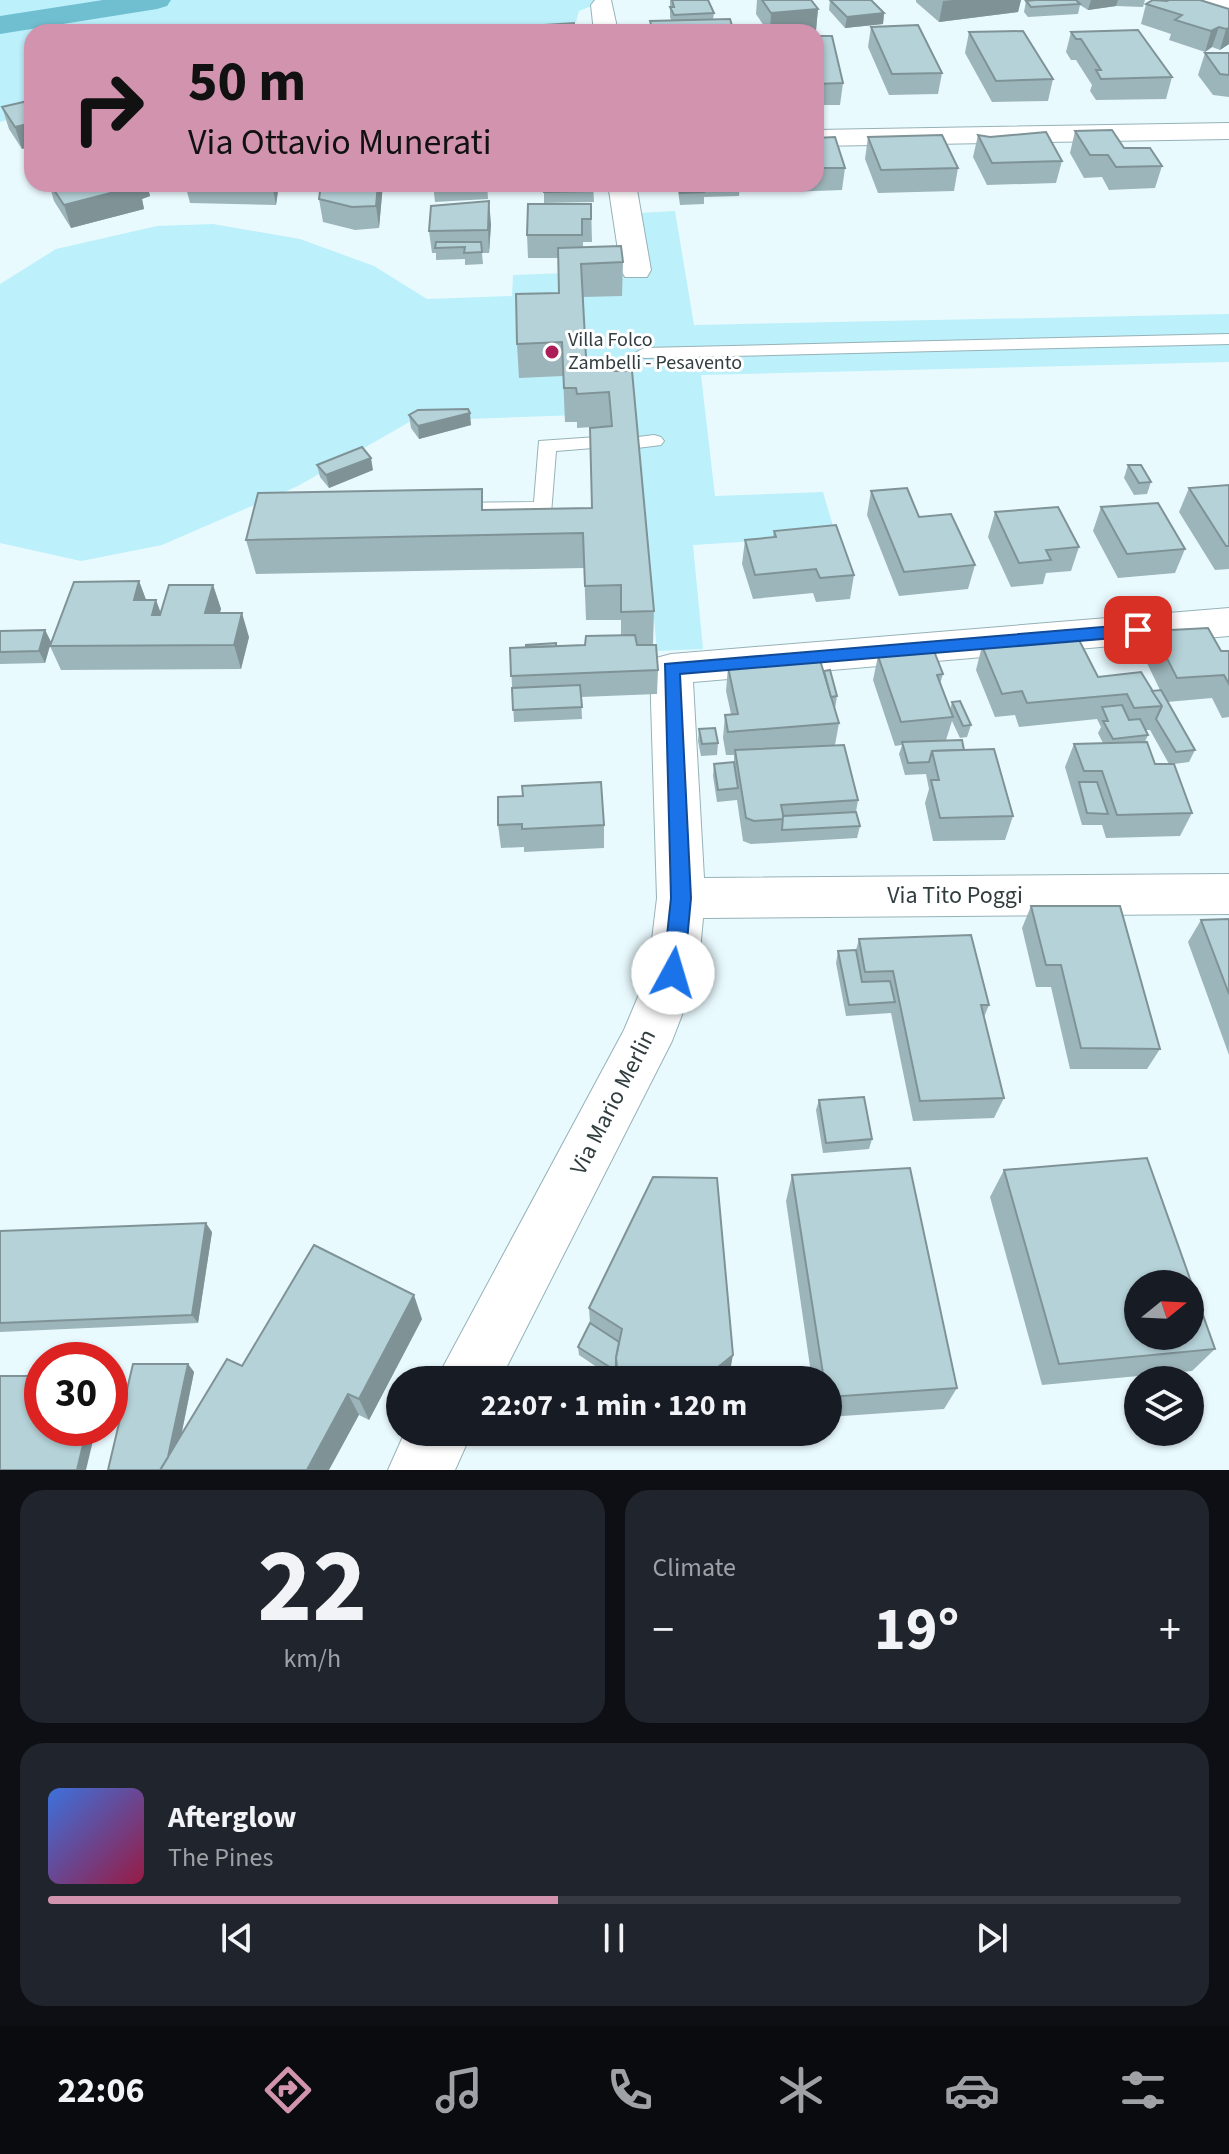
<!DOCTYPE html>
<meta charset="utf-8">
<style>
body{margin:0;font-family:"Source Sans 3",sans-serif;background:#20242c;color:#f1f3f6;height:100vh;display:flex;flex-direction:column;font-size:30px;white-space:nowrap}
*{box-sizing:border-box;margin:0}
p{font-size:26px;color:#9ea1a6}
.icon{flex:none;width:44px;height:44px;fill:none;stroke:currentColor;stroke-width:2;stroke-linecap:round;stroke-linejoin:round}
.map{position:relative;height:1470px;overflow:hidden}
.sheet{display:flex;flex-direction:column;gap:20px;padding:20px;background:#0d0f14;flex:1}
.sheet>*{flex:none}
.top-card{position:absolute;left:24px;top:24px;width:800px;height:168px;border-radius:24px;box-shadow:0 2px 6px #0004;background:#d293ae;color:#111;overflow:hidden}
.needle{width:52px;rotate:72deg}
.tools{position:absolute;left:1124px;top:1270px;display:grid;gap:16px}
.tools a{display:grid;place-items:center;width:80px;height:80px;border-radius:50%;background:#171b24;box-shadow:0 2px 6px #0004;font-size:40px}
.speed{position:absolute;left:24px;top:1342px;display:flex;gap:16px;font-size:40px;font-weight:700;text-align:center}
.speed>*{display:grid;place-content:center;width:104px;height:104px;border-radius:50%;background:#171b24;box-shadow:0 2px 6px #0004;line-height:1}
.speed .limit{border:12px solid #d22;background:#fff;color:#111}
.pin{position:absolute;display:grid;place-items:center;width:68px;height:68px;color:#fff;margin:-34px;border-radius:16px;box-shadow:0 4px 12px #0006}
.me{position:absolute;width:88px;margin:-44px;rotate:6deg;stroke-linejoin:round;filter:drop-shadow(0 0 6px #0008)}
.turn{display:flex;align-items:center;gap:28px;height:168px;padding:0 32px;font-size:36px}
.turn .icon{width:104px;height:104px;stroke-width:2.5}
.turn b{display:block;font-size:56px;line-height:68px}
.big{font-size:60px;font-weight:700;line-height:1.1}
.sheet .widget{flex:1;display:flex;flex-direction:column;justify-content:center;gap:12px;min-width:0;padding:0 28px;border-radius:24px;background:#20242c}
.sheet .dial{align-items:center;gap:0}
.dial b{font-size:104px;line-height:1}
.song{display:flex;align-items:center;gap:24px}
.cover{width:96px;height:96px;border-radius:12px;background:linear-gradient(135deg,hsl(220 70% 55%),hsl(340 70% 35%))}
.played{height:8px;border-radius:4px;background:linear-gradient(90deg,#d293ae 45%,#363941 45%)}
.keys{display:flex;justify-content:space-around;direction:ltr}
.heat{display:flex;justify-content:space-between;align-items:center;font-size:44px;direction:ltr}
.sheet .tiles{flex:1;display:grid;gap:20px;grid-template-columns:1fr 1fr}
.widget:last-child{grid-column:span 2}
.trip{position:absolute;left:386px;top:1366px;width:456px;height:80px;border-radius:40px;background:#171b24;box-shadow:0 2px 6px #0004;font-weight:700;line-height:80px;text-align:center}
.dock{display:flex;height:128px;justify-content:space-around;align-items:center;background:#090b0e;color:#9ea1a6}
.dock .icon{width:56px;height:56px}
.dock .active{color:#d293ae}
.dock b{font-size:36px;color:#f1f3f6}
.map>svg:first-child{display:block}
.green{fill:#bcf0fb}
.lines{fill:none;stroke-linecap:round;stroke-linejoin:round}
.stream{fill:#70bfd0;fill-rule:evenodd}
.canal{fill:#70bfd0;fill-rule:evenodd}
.service-casing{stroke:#96b2b8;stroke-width:2}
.minor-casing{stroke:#96b2b8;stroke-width:2}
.secondary-casing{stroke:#96b2b8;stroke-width:2}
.service{fill:#fff;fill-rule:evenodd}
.minor{fill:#fff;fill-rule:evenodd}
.secondary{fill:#fff;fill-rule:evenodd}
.wall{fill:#9cb5ba;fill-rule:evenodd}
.shaded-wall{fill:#7f9397}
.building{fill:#b5d2d8;stroke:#7f9397;stroke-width:2;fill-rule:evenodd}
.route{fill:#1a73e8;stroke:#114b97;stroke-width:2}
.poi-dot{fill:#ac1d57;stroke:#fff;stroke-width:3}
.labels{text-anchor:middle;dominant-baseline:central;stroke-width:6;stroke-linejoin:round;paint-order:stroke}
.far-poi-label{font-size:20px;fill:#313d3f;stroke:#fff;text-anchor:start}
.street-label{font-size:24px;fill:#313d3f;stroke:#fff}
</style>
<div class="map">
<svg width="1229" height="1470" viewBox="0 0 1229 1470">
<rect width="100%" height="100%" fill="#e9fafe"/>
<!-- green -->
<g class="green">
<polygon points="0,0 607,0 579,11 576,22 511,32 32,32 32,112 0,122"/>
<polygon points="675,211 694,325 1229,314 1229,362 701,375 715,496 823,492 836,536 693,545 703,649 657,651 635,413 411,421 298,486 162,545 81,561 0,543 0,284 56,249 157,226 213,224 300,239 374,266 427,299 512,296 513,275 647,270 639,213"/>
</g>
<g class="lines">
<!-- stream -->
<polygon class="stream" points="125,0 133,0 135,3 128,5"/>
<!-- canal -->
<polygon class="canal" points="103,0 171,0 167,6 157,9 0,34 0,16"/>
<defs>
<g id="service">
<polygon points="1229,334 1229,344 644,358 635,353 644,348"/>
<polygon points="654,435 661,437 664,441 661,445 637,448 627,442 630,438"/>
<polygon points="611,436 621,442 618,446 556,451 551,514 452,517 442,510 452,503 534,502 539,441"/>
</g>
<g id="minor">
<polygon points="595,0 611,0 618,32 594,32 591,5"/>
<polygon points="1229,123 1229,139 816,146 816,130"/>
<polygon points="608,184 636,184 651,270 647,277 625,277 621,270"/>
<polygon points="1229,608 1229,636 693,682 704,878 1229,874 1229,914 703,918 698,973 672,1041 500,1380 436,1380 624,1030 648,973 657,898 650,669 656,658 671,654"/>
<polygon points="405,1432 472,1432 455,1470 388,1470"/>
</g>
<polygon id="secondary" points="1194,0 1229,0 1229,14 1198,5"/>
</defs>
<!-- service casing -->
<use href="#service" class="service-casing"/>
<!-- minor casing -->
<use href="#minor" class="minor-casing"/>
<!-- secondary casing -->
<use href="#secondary" class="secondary-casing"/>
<!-- service -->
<use href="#service" class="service"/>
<!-- minor -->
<use href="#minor" class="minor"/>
<!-- secondary -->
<use href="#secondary" class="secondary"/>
</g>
<!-- wall -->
<g class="wall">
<polygon points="670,0 708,0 714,13 713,19 734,32 650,32 650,21 671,20 670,17"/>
<polygon points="757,0 811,0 818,9 816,30 791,32 768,32 756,14"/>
<polygon points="830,0 884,13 883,24 845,28 829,10"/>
<polygon points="916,0 1021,0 1018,12 939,22 916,2"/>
<polygon points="1036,0 1145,0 1143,7 1116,6 1088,10 1080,5 1078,14 1028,17 1024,12 1026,1"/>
<polygon points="1167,1 1229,9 1229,44 1220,50 1212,47 1205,52 1169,40 1171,34 1141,24 1146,4"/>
<polygon points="871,27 942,73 938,94 889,95 868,47"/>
<polygon points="969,32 1053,79 1048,101 992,102 965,53"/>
<polygon points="1071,32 1172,77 1166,99 1096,100 1090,91 1092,85 1076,60 1071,60 1066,52"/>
<polygon points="816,36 843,83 840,105 816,105"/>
<polygon points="1205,53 1229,53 1229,97 1213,95 1198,75"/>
<polygon points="32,100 22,149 9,129 2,107"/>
<polygon points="1075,131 1124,148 1162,166 1155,188 1109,190 1102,177 1084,178 1070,153"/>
<polygon points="978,135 1062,161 1056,183 987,185 973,157"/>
<polygon points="868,137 958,168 954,191 878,193 865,159"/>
<polygon points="816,138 845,168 842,190 789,192 786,184 816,184"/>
<polygon points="49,184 147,184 150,196 142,199 144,209 71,228 54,201"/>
<polygon points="185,184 279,184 276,205 190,203"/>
<polygon points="383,184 379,228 355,230 323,222 319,199"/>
<polygon points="433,184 487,184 488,199 435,202"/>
<polygon points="544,184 593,184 594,202 544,203"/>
<polygon points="677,184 740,184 739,196 704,197 704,204 680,205"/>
<polygon points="591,204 592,242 583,242 583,247 623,262 622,296 583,297 586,357 591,365 603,371 632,371 654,611 653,645 658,670 657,694 581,697 582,719 514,722 510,648 585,645 621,635 621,620 586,620 584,568 256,574 246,540 484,510 592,508 609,426 577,428 577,422 565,422 563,376 519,378 517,344 559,293 558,258 528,258 527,235"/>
<polygon points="491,224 489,253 482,253 483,264 465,265 465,259 436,260 436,253 432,253 429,231"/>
<polygon points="409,415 471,425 419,439 411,428"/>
<polygon points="317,465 373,470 329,488 320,477"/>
<polygon points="1128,465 1151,482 1147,494 1134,495 1124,478"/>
<polygon points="1229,485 1229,569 1215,570 1179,512 1189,488"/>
<polygon points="871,491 919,517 975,565 968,589 899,596 867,515"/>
<polygon points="1101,507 1185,549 1175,573 1118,578 1093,531"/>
<polygon points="995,512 1079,547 1071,571 1046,573 1043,584 1011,587 988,537"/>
<polygon points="774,531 854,575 850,599 816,602 813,593 753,599 742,564 745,540 773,537"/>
<polygon points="139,581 146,600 161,613 213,585 221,609 219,613 249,637 241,669 61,670 50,646"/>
<polygon points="45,630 51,642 45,663 0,664 0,631"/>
<path d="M1153 631 1221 651H1229V717L1222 718 1212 698 1167 702 1195 750 1189 762 1174 764 1192 813 1180 836 1106 838 1102 825H1082L1065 767 1074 744 1103 743 1098 733 1101 727 1097 719 1019 727 1015 715 995 717 976 670 982 646 1152 691 1160 690 1143 655ZM1146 730H1150L1169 764H1155L1145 742 1148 735Z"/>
<polygon points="878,656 943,674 940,684 950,710 952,702 971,725 967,737 960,738 952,721 946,740 964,750 1013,816 1005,840 933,841 925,803 929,789 926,774 905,775 899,754 902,745 895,746 873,680"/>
<polygon points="728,667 824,671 837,696 835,709 839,723 835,745 858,800 856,812 860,826 857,838 751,844 743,841 737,800 717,802 713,776 714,764 734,762 734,755 726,755 723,738 725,715 731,714 726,691"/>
<polygon points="699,729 718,743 717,755 701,756 698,741"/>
<polygon points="498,797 604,825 604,848 524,852 524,847 501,848 498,825"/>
<polygon points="1031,906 1160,1049 1147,1069 1070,1069 1051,987 1036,987 1022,928"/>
<polygon points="1229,919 1229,1055 1188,942 1201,920"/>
<polygon points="859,939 989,1005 984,1017 1004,1098 994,1118 913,1121 891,1013 846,1016 836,963 838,951 856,950"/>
<polygon points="819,1100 872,1139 869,1149 823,1153 816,1110"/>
<polygon points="1004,1170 1215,1349 1192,1371 1042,1385 990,1197"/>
<polygon points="792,1175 957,1388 944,1409 828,1417 828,1380 812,1380 786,1201"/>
<polygon points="0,1231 212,1232 198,1323 0,1332"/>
<polygon points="589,1308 729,1377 725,1380 616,1380 579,1355 578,1347 590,1323"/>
<polygon points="422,1319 369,1420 359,1415 108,1470 188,1364 194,1372 181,1437 242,1366"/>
</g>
<!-- shaded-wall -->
<g class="shaded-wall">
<polygon points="953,0 1021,0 1018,12 939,22 943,1"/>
<polygon points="1091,0 1118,0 1116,6 1088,10"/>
<polygon points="818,9 816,30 791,32 770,32 771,13"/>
<polygon points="884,13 883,24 845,28 847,17"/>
<polygon points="1219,27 1212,47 1205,52 1211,31"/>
<polygon points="1229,28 1229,44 1220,50 1226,29"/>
<polygon points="32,123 32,146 22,149 15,127"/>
<polygon points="134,184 147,184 150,196 142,199 144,209 71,228 64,205"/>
<polygon points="272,184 279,184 276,205"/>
<polygon points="378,184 383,184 379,228 376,206"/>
<polygon points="489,201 491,224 489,253 488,230"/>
<polygon points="470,413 471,425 419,439 418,426"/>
<polygon points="371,458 373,470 329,488 326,475"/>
<polygon points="139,581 148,605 134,600"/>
<polygon points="213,585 221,609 213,637 205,613"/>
<polygon points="156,600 165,624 152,615"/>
<polygon points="242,613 249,637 241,669 234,645"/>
<polygon points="45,630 51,642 45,663 39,651"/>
<polygon points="206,1223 212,1232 198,1323 192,1315"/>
<polygon points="414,1295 422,1319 369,1420 359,1399"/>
<polygon points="733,1355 729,1377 725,1380 715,1380 717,1368"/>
<polygon points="188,1364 194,1372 174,1470 166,1470"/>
<polygon points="348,1394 359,1415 329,1470 307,1470"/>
<polygon points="87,1428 96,1428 86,1470 77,1470"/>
</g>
<!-- building -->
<g class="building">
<polygon points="672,0 708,0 714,13 674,15 670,7 674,7"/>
<polygon points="762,0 811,0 818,9 771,13"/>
<polygon points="830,0 871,0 884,13 847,17"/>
<polygon points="1036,0 1076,0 1080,4 1031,7 1026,1"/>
<polygon points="1153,0 1167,1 1169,0 1200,0 1229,9 1229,28 1226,29 1219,27 1211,31 1175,20 1182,15 1146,4"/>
<polygon points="730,19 734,32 653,32 650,21"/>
<polygon points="574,23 575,32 531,32 530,26"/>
<polygon points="918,25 942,73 892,74 871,27"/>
<polygon points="495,30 495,32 459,32"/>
<polygon points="1138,30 1172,77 1101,79 1096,70 1101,70 1081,39 1076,39 1071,32"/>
<polygon points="1023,31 1053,79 996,81 969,32"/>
<polygon points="816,36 832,36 843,83 816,84"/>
<polygon points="1205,53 1229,53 1229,75 1220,74"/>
<polygon points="32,100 32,123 15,127 2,107"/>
<polygon points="1112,130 1124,148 1150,148 1162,166 1116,167 1108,155 1090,155 1075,131"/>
<polygon points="1046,132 1062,161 992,163 978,135 990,137"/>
<polygon points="942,135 958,168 881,170 868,137"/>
<polygon points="835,137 845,168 816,168 816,138"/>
<polygon points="50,184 137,184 138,186 64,205"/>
<polygon points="321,184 378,184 376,206 352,207 319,199"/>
<polygon points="544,184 593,184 593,191 544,192"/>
<polygon points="702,185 704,192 680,193 679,186"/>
<polygon points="489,201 488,230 429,231 431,206"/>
<polygon points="528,204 591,204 591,219 582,219 582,235 527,235"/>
<polygon points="436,242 481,242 482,252 464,253 465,247 435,248"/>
<polygon points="621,246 623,262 581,264 586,357 591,365 603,371 632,371 654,611 621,612 621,585 585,586 583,533 246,540 258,493 482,489 482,510 592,508 590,428 612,426 609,392 577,394 576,388 564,388 562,342 517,344 516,294 559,293 558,248"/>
<polygon points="468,409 470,413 418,426 409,415 418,410"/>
<polygon points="362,447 371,458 326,475 317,465"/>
<polygon points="1128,465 1141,465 1151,482 1139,483"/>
<polygon points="1229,485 1229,546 1226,546 1189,488"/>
<polygon points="907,488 919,517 951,514 975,565 904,572 871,491"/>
<polygon points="1158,503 1185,549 1127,554 1101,507"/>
<polygon points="1058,507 1079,547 1046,550 1051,560 1019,563 995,512"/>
<polygon points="836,525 854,575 820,578 816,569 755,575 745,540 776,537 774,531"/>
<polygon points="139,581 134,600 156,600 152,615 160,615 169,585 213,585 205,613 242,613 234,645 50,646 74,582"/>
<polygon points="1208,628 1221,651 1229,651 1229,684 1224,675 1177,678 1153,631"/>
<polygon points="45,630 39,651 0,652 0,631"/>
<polygon points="635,635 637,645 656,645 658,670 511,676 510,648 585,645 586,636"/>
<polygon points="1078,638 1098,677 1141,672 1162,706 1134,708 1127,694 1027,703 1022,691 1002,694 982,646"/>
<polygon points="556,643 556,646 526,647 526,645"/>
<polygon points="934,651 943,674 937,675 953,717 901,722 878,656"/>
<polygon points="820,660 839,723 728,732 725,715 738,714 728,667"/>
<polygon points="830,670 837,696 831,697 824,671"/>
<polygon points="580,685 582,707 513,710 512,688"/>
<polygon points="1161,690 1195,750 1176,752 1156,719 1162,706 1152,691"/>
<polygon points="960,701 971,725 963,726 952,702"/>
<polygon points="1122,705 1129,720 1140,719 1148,735 1113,739 1103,721 1108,721 1102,707"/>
<polygon points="715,728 718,743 702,744 699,729"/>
<polygon points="962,740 964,750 932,751 929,762 908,763 902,742"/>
<polygon points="1147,742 1155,764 1174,764 1192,813 1117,815 1102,771 1084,771 1074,744"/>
<polygon points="844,745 858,800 781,805 784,819 754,821 746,818 735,750"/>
<polygon points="994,749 1013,816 940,818 931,780 939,780 932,751"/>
<polygon points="734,762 738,788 718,790 714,764"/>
<polygon points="601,782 604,825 522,829 522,824 498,825 498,797 523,796 522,786"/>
<polygon points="1079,782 1097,782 1108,814 1087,813"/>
<polygon points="856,812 860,826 782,830 783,816"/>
<polygon points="1031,906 1120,906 1160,1049 1081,1048 1061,965 1046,965"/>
<polygon points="1229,919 1229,994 1201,920"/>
<polygon points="971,935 989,1005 981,1005 1004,1098 920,1101 893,971 865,972 859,939"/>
<polygon points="856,950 862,982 890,981 895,1002 849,1005 838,951"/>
<polygon points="864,1097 872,1139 826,1143 819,1100"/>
<path d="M1147 1158 1215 1349 1059 1364 1004 1170ZM1138 1284H1190V1336H1138Z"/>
<polygon points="910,1168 957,1388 828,1397 828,1380 824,1380 792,1175"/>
<polygon points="653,1177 717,1178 733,1355 717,1368 718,1380 618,1380 616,1357 622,1329 589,1308"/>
<polygon points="206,1223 192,1315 0,1323 0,1231"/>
<polygon points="314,1245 414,1295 359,1399 348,1394 307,1470 160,1470 227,1359 242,1366"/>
<polygon points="590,1323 619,1342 616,1357 616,1371 578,1347"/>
<polygon points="133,1364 188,1364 168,1457 160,1470 108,1470"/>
<polygon points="0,1376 42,1376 42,1428 87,1428 77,1470 0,1470"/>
</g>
<!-- route -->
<polygon class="route" points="1138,624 1147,630 1138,636 680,674 691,898 684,973 681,979 666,979 663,973 671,898 665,664"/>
<!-- markers -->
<circle class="poi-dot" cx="552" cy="352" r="8"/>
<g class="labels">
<!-- far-poi labels -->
<g class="far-poi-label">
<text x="568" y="340">Villa Folco<tspan x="568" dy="23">Zambelli - Pesavento</tspan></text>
</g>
<!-- street labels -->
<g class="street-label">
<text x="955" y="895">Via Tito Poggi</text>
<text transform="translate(613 1102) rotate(-63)">Via Mario Merlin</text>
</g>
</g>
</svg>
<div class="tools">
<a><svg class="needle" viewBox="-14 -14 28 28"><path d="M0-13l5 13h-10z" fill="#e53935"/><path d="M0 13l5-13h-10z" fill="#9ea1a6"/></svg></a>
<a><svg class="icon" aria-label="layers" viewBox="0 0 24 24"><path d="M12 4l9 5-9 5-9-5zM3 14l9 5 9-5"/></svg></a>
</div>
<div class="speed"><div class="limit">30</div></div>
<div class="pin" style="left:1138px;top:630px;background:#d93025"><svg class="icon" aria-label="arrive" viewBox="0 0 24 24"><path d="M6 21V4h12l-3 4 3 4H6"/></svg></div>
<svg class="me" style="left:673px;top:973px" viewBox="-20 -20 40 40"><circle r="19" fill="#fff"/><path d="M0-13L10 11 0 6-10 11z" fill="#1a73e8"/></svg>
<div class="trip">22:07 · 1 min · 120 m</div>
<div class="top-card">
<div class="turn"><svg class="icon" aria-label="right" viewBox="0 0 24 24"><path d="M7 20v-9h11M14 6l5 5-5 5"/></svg><div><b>50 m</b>Via Ottavio Munerati</div></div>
</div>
</div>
<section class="sheet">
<div class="tiles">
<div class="widget dial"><b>22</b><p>km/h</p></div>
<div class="widget"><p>Climate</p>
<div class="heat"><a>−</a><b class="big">19°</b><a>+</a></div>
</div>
<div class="widget">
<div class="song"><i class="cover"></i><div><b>Afterglow</b><p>The Pines</p></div></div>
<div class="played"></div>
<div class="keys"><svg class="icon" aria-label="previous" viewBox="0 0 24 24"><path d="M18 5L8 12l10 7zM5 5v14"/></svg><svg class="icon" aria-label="pause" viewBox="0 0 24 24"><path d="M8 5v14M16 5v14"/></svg><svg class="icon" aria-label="next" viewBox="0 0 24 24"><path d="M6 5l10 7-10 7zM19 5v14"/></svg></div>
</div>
</div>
</section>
<nav class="dock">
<b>22:06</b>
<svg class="icon active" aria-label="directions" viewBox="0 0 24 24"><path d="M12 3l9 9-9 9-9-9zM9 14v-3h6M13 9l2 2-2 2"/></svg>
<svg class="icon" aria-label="music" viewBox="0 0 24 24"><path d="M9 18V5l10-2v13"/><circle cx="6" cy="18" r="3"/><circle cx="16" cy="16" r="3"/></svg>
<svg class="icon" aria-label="phone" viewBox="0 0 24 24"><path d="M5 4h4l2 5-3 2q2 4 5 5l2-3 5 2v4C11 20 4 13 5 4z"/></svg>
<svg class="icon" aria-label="climate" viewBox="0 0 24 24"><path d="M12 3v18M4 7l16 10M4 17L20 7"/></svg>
<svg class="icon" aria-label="car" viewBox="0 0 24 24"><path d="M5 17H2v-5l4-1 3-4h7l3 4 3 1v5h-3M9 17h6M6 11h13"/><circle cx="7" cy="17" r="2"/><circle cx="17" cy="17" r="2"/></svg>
<svg class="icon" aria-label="filters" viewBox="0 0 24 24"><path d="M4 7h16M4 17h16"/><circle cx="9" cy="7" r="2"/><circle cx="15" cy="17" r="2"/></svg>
</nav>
